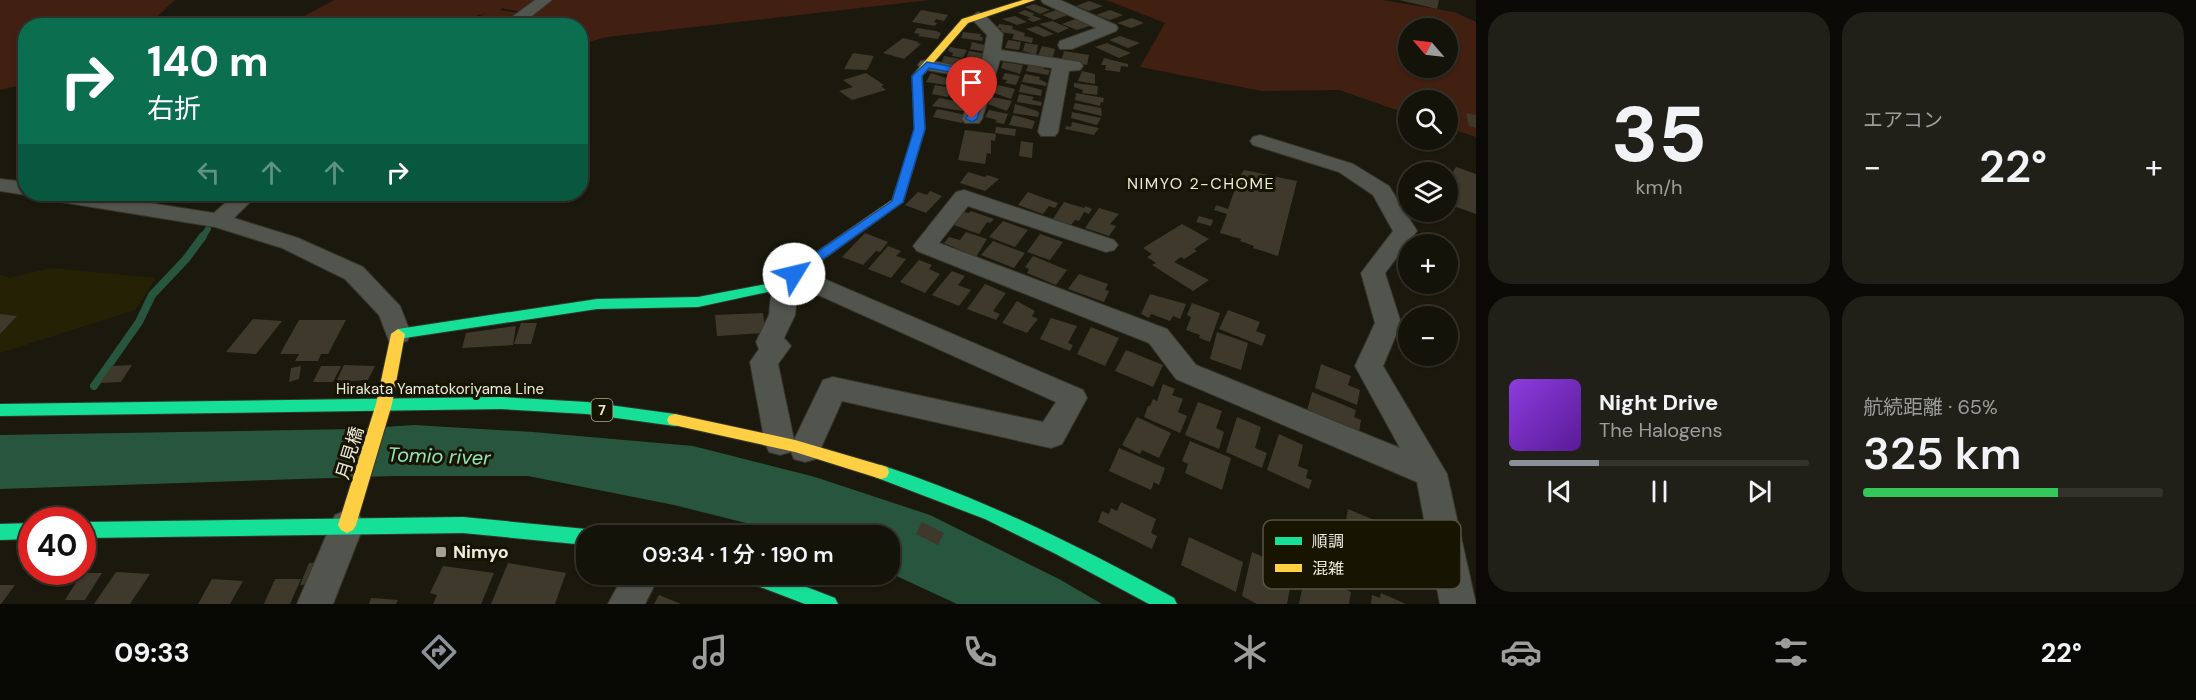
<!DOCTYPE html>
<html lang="ja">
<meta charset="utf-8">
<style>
body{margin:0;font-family:"DM Sans","Noto Sans JP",sans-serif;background:#212018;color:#f1f3f6;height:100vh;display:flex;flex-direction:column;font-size:22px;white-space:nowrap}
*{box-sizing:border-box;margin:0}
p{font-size:20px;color:#9d9e9c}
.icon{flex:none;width:33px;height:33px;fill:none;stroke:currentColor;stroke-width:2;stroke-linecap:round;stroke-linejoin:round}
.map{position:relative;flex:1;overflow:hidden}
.side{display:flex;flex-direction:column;gap:12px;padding:12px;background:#0b0a06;width:720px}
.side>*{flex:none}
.banner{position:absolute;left:18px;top:18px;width:570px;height:183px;border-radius:24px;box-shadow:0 2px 4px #0004,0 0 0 2px #33322b;background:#0b6e4f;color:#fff;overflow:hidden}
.needle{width:39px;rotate:298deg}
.buttons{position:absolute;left:1398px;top:18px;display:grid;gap:12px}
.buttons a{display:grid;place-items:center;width:60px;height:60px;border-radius:50%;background:#14130a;box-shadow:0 2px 4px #0004,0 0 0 2px #33322b;font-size:30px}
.speed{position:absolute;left:18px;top:507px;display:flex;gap:12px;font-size:30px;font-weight:700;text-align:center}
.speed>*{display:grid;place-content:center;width:78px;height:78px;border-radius:50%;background:#14130a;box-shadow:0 2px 4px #0004,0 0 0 2px #33322b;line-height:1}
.speed .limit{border:9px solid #d22;background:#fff;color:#111}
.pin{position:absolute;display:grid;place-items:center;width:51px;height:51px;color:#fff;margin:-62px -26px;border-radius:50% 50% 50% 0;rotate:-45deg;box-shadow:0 0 6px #0007}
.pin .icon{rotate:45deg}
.me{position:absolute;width:66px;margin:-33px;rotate:54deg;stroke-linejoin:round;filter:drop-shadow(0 0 4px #0008)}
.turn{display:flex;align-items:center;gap:21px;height:126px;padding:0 30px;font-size:27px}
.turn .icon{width:78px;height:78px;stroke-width:2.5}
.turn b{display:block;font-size:42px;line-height:51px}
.lanes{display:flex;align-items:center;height:57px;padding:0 30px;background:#0003;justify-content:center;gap:30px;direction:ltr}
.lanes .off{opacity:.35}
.big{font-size:45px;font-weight:600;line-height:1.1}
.side .tile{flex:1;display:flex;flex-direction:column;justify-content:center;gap:9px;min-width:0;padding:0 21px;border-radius:24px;background:#212018}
.side .dial{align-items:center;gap:0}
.dial b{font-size:78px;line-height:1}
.song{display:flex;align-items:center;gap:18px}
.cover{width:72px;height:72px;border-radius:9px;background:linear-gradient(135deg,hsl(270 70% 55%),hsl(270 70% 35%))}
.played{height:6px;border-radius:3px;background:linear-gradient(90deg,#8c9099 30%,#33322b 30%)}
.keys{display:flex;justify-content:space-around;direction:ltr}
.heat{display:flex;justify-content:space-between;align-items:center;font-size:33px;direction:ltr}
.charge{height:9px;border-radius:4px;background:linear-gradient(90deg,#34c759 65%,#33322b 0)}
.side .tiles{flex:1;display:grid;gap:12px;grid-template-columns:repeat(2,1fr)}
.trip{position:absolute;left:576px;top:525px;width:324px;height:60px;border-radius:24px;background:#14130a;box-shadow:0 2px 4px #0004,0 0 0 2px #33322b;font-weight:600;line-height:60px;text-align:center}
.tab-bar{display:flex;height:96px;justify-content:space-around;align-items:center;background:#080804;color:#9d9e9c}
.tab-bar .icon{width:42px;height:42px}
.tab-bar .current{color:#8c9099}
.tab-bar b{font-size:27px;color:#f1f3f6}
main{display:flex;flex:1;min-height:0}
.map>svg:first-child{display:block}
.built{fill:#252105}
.green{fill:#411f11;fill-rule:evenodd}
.water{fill:#28553e}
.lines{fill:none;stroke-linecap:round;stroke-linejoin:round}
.stream-far1{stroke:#28553e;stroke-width:6}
.stream{stroke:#28553e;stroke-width:8}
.building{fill:#3e392b}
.street-casing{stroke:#37362b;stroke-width:2}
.fast-casing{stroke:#37362b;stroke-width:2}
.slow-casing{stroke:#37362b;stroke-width:2}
.street{fill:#52544e;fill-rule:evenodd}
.fast{fill:#16e098;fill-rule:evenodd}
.slow{fill:#ffcf43;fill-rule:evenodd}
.route{fill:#1a73e8;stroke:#114b97;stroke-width:1.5}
.poi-dot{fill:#a3a294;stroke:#171401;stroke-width:2}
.labels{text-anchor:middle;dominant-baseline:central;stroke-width:6;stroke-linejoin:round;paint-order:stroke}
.shield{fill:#171401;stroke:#acaa9b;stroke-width:1.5}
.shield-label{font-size:14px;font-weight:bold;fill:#ecebdd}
.street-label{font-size:15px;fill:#ecebdd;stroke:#171401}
.neighbourhood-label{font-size:16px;letter-spacing:1.5px;fill:#ecebdd;stroke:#171401}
.near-street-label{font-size:18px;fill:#ecebdd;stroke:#171401}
.near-poi-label{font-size:18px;font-weight:bold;fill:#ecebdd;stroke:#171401;text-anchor:start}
.near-water-label{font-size:20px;font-style:italic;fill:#93e3ba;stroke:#171401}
.key{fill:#171401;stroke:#575443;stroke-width:1.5}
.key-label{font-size:16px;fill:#ecebdd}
</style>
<main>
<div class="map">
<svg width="1476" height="604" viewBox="0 0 1476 604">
<rect width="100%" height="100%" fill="#1b190d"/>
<!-- built -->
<polygon class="built" points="51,268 156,278 135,310 0,353 0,274 9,278"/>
<!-- green -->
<g class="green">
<polygon points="0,0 175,0 148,25 26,26 25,84 0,90"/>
<polygon points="334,0 930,0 607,37 581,44 580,26 515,25 531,14 502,8 500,10 519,13 499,25 463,25 486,13 457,22 454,25 296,26 297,20"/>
<path d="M1106 0H1382L1454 12 1476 22V137L1448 128V100H1408V114L1339 90 1261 91 1140 67 1165 23ZM1408 28H1448V68H1408Z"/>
</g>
<!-- water -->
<polygon class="water" points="414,425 533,432 693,446 815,477 930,515 1059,579 1102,604 957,604 890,573 890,536 794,535 674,505 528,476 393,476 0,489 0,435 353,429"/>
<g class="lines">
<!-- stream-far1 -->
<polyline class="stream-far1" points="202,238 208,229"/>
<!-- stream -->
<polyline class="stream" points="94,386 139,322 152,295 186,259 203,236"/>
</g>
<!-- building -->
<g class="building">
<polygon points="1399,0 1439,0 1437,9"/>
<polygon points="1089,1 1103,6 1089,11 1076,6"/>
<polygon points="1034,4 1050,10 1040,14 1025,7"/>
<polygon points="921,10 948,15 944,21 936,19 934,22 937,23 935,26 912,22"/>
<polygon points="1025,10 1035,14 1032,15 1042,19 1033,22 1027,19 1031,18 1018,13"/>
<polygon points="1056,10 1068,15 1054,20 1042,15"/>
<polygon points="1110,10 1123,15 1110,20 1096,15"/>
<polygon points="1015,16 1027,22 1017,25 1002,19"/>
<polygon points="1078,18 1093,25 1077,30 1062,24"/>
<polygon points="1132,18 1144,23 1131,28 1117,23"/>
<polygon points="1052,21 1069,28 1058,33 1039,24"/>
<polygon points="999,24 1013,26 1012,29 1025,33 1024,36 1033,38 1032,43 1012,39 1014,34 1000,32 1001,28 997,28"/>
<polygon points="1037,26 1054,34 1044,37 1026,29"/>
<polygon points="917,28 936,31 941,33 938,39 918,36 920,34 914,33"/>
<polygon points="963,32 981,34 980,37 983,37 982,41 961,38"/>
<polygon points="1120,36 1140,43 1128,48 1109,40"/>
<polygon points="903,38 919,42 917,43 921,44 904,59 883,53"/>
<polygon points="1008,40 1021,42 1019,50 1005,48"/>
<polygon points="972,42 989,46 987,52 970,49"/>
<polygon points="1025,43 1038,45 1036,55 1023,51"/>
<polygon points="1107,43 1131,53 1119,58 1095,47"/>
<polygon points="1042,46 1055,49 1053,57 1038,56"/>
<polygon points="950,47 967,50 963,58 952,56 953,53 948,51"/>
<polygon points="969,51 986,54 983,61 966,58"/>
<polygon points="1064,51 1089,55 1087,65 1061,61"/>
<polygon points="853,53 874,56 867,70 844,69"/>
<polygon points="944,56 961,59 958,68 941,65"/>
<polygon points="1104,58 1128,64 1128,67 1121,66 1120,72 1105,70 1106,65 1101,65"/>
<polygon points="965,60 984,65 981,70 962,67"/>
<polygon points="1003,62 1023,65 1020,74 1001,68"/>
<polygon points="1029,63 1045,66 1044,69 1050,70 1048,75 1026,71"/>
<polygon points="1082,71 1095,74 1095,84 1078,81"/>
<polygon points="866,73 884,85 881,86 886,90 852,100 839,91 853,87 843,80"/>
<polygon points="931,73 949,79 946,85 926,82"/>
<polygon points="1005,73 1020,76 1016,85 1005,83 1007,80 1002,79"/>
<polygon points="1025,74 1040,77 1039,79 1047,83 1046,86 1022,82"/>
<polygon points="956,75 974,82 971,89 951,86"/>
<polygon points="1074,83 1098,86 1097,95 1082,93 1083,90 1074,87"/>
<polygon points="1021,84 1042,90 1041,96 1019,92"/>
<polygon points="935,85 953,88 948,97 932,94"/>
<polygon points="998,85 1015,89 1011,99 994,93"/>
<polygon points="956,88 974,91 970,101 952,98"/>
<polygon points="1076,93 1104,98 1103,103 1101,102 1100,106 1075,100"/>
<polygon points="1019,94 1034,97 1032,100 1042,102 1041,106 1017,102"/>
<polygon points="992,97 1012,101 1007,111 988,104"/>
<polygon points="939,98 966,103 963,111 932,106"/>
<polygon points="1075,103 1101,108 1102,116 1073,109"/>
<polygon points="1015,104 1037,111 1039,113 1038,117 1013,113"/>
<polygon points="937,109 966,115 962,123 933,117"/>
<polygon points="989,110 1008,114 1004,124 995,122 997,120 985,117"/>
<polygon points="1072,112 1101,118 1097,125 1071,118"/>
<polygon points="1466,113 1476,115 1476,128 1469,126"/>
<polygon points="1013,115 1035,121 1032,129 1009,125"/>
<polygon points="1072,122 1099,128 1094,135 1065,129 1066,126 1071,127"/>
<polygon points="996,127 1016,129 1015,136 995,133"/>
<polygon points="965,130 996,134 995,141 991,140 991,154 987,153 985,164 958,160"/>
<polygon points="1021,141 1033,143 1032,158 1019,156"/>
<polygon points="1456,167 1476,174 1476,214 1448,204 1448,180"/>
<polygon points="1244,170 1297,181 1278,256 1253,248 1254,246 1240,241 1241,239 1220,233 1227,214 1214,210 1216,205 1228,209 1234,192 1220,188 1221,183 1235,187 1238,180 1229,178 1230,174 1239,177"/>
<polygon points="968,172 985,177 987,175 999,179 985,191 960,183"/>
<polygon points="930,191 942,196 926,213 905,205 918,192 927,195"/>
<polygon points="1028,192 1058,203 1055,208 1049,206 1043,214 1018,205"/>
<polygon points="1064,202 1084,208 1085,206 1092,209 1089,214 1084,212 1079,221 1075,220 1071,225 1053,219"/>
<polygon points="1099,208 1119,214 1110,224 1116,226 1109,236 1085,228"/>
<polygon points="971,211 994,219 990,223 987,222 979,234 954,225 964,212 969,213"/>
<polygon points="1199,216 1213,220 1211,226 1196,222"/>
<polygon points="1003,221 1028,230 1015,247 989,237"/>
<polygon points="1182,224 1209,239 1194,249 1197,251 1184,259 1181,257 1174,262 1209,280 1193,291 1152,265 1156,263 1147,257 1152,254 1143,248"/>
<polygon points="966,232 987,239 976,257 944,243 949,237 960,240"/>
<polygon points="865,233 888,242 880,252 876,251 863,265 842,257"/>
<polygon points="1040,234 1063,242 1050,260 1027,252"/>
<polygon points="993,241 1025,253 1014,268 981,255"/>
<polygon points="888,246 901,251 896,256 906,259 891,278 868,269"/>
<polygon points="1033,256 1067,270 1056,285 1027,273 1029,269 1025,267"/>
<polygon points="919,260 932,265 929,269 940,274 925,293 900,282"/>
<polygon points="952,271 965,276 958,285 971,290 959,306 932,295"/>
<polygon points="1079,274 1108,284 1105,290 1109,291 1104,302 1068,289"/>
<polygon points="985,284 1006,293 993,311 1000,314 996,320 967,309"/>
<polygon points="1150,294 1186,304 1180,319 1173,316 1170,321 1151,314 1149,318 1141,314"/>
<polygon points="1017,301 1035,311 1032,316 1038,319 1027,333 1002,323"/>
<polygon points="1192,303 1220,313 1210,342 1199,338 1200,335 1186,330 1191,317 1187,315"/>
<polygon points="1228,310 1260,322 1256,331 1266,335 1262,346 1219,329"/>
<polygon points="763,313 766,333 717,336 715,315"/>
<polygon points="0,314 17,316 0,334"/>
<polygon points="1051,318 1077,326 1068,343 1073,345 1070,351 1040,339"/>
<polygon points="253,319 282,321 256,354 226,352"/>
<polygon points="299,320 346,320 328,354 321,354 318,361 295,361 299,354 280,354"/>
<polygon points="521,323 537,323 531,344 514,344"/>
<polygon points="516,326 513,345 462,348 466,333"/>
<polygon points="1091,327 1119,338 1105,366 1077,354"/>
<polygon points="1217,332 1248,343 1241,370 1210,359"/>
<polygon points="1126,350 1163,365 1153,387 1115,371"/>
<polygon points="1321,364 1351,376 1348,385 1360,390 1357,405 1315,388"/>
<polygon points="132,365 121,382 100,383 112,366"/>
<polygon points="344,365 375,366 368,380 336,382"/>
<polygon points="301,366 299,379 289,382 291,368"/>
<polygon points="321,366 341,366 333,382 313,382"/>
<polygon points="1163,384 1175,389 1172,395 1183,399 1178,412 1187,416 1180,433 1144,417 1148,406 1150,406 1153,399 1157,401"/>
<polygon points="1312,392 1356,410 1354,417 1361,420 1359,432 1307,411"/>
<polygon points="1198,402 1222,411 1216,428 1224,432 1219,449 1185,435"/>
<polygon points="1137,417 1171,433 1159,458 1142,450 1140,454 1122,445"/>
<polygon points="1237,417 1261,427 1255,448 1267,453 1262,468 1226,452"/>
<polygon points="1279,434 1303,445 1298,466 1308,470 1306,478 1312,480 1309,489 1267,470"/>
<polygon points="1190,441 1231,458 1222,490 1185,473 1188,464 1182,461"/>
<polygon points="1119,448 1165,468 1159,485 1154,482 1151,490 1109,471"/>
<polygon points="1121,502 1156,519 1151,533 1157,536 1152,549 1098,522 1102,511 1109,514 1111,508 1117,511"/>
<polygon points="1348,509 1395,529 1393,546 1389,544 1386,562 1342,542"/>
<polygon points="922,522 944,533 938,545 916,534"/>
<polygon points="1189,537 1243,562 1236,592 1181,565"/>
<polygon points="1252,552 1272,561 1269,572 1291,583 1287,604 1257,604 1242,596"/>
<polygon points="323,562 316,584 300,585 309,563"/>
<polygon points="508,563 566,573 555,604 491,604"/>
<polygon points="443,566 494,573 481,604 433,604 437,595 430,593"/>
<polygon points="1306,571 1351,592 1349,604 1299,604"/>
<polygon points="38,572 67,572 62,579 34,578"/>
<polygon points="116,572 150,574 130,604 94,604"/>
<polygon points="82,573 102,573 85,600 65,600"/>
<polygon points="212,579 243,581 230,604 198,604"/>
<polygon points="275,579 301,579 290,604 264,604"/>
<polygon points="0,585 15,585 1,604 0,604"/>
<polygon points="1381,593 1406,604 1371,604 1372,595 1380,598"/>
<polygon points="659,595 681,604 654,604"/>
<polygon points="371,598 398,600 396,604 369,604"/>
</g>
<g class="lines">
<defs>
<g id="street">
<polygon points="535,0 552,0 519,26 500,26"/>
<polygon points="1041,0 1060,0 1116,25 1118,28 1116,31 1072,49 1060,49 1058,45 1060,41 1096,28 1043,3"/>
<polygon points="978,12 984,14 1003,34 1001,50 1074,61 1080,62 1083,66 1080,70 1069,71 1058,132 1055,136 1041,136 1038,132 1052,68 1000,60 982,119 979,123 965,123 962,119 977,79 927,70 921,69 918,65 921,61 927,60 980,70 987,35 970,17"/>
<polygon points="1260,135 1353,164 1389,186 1417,231 1385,273 1401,323 1383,366 1447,474 1476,604 1440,604 1417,482 1176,379 1149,343 917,251 913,246 956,192 964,190 1114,240 1118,245 1114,250 1106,252 968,206 939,243 1167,329 1196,365 1400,448 1355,366 1375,323 1361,273 1393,231 1373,195 1339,172 1253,145 1250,141 1253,137"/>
<polygon points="0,179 26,182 26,194 34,194 26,195 0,191"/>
<polygon points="44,194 92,194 214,213 235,194 258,194 234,218 298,238 363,267 400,306 411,334 407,341 398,343 389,341 379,315 345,279 282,248 215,227 55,201 47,199"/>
<path d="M794 266 1083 390 1087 398 1062 444 1051 448 842 401 816 459 805 462 794 459 791 452 780 455 769 452 765 443 750 362 759 349 756 342 769 315 771 295 765 286 768 280C782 276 789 282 797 294L795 315 784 338 791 346 778 364 794 440 823 380 833 377 1043 422 1056 402 785 280 782 274 785 268Z"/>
<polygon points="347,510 359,515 364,525 333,604 297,604 335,515"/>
<polygon points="624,574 660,574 645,604 608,604"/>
</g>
<g id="fast">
<polygon points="772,283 777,284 779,287 777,290 698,307 597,309 398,339 391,334 398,329 597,299 698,297"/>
<polygon points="501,397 587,402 675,414 681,416 683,420 681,424 675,426 587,414 501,409 0,416 0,404"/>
<path d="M881 465C984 499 1079 546 1174 598L1177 604H1149L1056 554 985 519 875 477 873 472 875 467Z"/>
<polygon points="463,517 586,529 592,531 594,536 586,536 586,545 463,533 82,538 82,522"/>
<polygon points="32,523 32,539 0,540 0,524"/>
<polygon points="740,574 773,574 835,598 838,604 805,604 742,580"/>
</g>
<g id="slow">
<polygon points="1023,0 1035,0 968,23 922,76 925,129 903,202 782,289 767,290 765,287 767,284 773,282 892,200 915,129 912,76 962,19"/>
<polygon points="398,329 405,334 392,404 356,525 353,530 347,533 341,530 338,525 376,404 391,334"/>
<polygon points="675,414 795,440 887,467 889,472 887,477 881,479 795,452 669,424 667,420 669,416"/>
</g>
</defs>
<!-- street casing -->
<use href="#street" class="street-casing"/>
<!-- fast casing -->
<use href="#fast" class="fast-casing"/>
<!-- slow casing -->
<use href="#slow" class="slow-casing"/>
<!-- street -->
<use href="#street" class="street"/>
<!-- fast -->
<use href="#fast" class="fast"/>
<!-- slow -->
<use href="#slow" class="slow"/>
</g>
<!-- route -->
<polygon class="route" points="927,62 990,74 991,76 977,119 972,122 966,119 981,78 929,68 922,76 925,129 903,202 798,277 789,277 787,274 789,271 892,201 914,129 912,76"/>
<!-- markers -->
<rect class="poi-dot" x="435" y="546" width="12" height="12" rx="3"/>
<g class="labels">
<!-- shield labels -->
<rect class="shield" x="591.5" y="399" width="21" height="22" rx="4.5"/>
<g class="shield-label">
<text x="602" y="410">7</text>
</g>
<!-- street labels -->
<g class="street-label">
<text x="440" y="389">Hirakata Yamatokoriyama Line</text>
</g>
<!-- neighbourhood labels -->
<g class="neighbourhood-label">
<text x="1201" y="183">NIMYO 2-CHOME</text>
</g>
<!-- near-street labels -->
<g class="near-street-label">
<text transform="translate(350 453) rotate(-73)">月見橋</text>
</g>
<!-- near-poi labels -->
<g class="near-poi-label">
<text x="453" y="552">Nimyo</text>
</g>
<!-- near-water labels -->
<g class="near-water-label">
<text transform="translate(439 456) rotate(2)">Tomio river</text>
</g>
</g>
<!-- legend -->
<rect x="1263" y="520" width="198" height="69" rx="9" class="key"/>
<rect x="1275" y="537" width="27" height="8" fill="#16e098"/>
<rect x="1275" y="564" width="27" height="8" fill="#ffcf43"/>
<g class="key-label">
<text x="1312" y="547">順調</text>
<text x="1312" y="574">混雑</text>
</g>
</svg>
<div class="buttons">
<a><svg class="needle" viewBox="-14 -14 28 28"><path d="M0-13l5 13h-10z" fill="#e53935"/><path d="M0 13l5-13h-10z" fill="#9d9e9c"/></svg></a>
<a><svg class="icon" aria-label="search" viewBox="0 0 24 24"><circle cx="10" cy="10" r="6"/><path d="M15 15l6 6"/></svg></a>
<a><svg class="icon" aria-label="layers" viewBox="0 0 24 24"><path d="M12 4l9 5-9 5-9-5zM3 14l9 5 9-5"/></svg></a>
<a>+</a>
<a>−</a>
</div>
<div class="speed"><div class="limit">40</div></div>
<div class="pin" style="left:972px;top:119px;background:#d93025"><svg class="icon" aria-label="arrive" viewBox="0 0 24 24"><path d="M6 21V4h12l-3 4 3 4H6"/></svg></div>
<svg class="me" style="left:794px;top:274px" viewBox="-20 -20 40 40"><circle r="19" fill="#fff"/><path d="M0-13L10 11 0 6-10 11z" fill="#1a73e8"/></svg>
<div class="trip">09:34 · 1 分 · 190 m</div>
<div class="banner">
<div class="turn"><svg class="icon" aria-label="right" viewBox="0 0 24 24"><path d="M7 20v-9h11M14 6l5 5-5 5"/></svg><div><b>140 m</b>右折</div></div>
<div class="lanes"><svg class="icon off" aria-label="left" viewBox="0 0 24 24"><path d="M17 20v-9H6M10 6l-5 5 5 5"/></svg><svg class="icon off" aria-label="ahead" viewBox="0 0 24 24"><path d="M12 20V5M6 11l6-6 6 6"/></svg><svg class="icon off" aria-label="ahead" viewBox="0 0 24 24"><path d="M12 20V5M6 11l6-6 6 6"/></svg><svg class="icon" aria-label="right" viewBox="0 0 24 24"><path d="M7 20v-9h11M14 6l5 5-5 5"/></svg></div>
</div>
</div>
<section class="side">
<div class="tiles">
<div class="tile dial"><b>35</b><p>km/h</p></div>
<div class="tile"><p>エアコン</p>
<div class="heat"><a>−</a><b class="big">22°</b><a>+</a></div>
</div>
<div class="tile">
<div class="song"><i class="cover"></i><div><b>Night Drive</b><p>The Halogens</p></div></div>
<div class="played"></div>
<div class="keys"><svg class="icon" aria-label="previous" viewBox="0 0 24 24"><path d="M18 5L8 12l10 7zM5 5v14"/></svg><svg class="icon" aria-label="pause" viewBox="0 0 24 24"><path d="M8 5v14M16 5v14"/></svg><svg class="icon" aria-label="next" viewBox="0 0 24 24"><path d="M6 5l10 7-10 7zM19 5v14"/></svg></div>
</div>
<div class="tile"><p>航続距離 · 65%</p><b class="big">325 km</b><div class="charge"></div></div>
</div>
</section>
</main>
<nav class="tab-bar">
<b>09:33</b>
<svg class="icon current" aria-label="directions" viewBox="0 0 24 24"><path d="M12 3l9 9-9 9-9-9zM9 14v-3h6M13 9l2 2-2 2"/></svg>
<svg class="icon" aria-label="music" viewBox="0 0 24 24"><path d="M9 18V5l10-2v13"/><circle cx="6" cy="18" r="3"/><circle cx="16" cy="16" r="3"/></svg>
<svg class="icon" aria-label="phone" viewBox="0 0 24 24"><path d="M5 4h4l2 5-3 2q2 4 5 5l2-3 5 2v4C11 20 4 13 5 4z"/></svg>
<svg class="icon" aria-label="climate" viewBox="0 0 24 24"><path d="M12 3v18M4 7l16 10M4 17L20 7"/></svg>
<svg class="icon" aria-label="car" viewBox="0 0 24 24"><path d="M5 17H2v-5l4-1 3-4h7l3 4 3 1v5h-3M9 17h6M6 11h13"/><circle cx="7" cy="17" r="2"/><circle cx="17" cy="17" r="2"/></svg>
<svg class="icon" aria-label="filters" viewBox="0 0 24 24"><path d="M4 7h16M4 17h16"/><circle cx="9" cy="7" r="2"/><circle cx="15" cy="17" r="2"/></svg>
<b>22°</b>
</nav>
